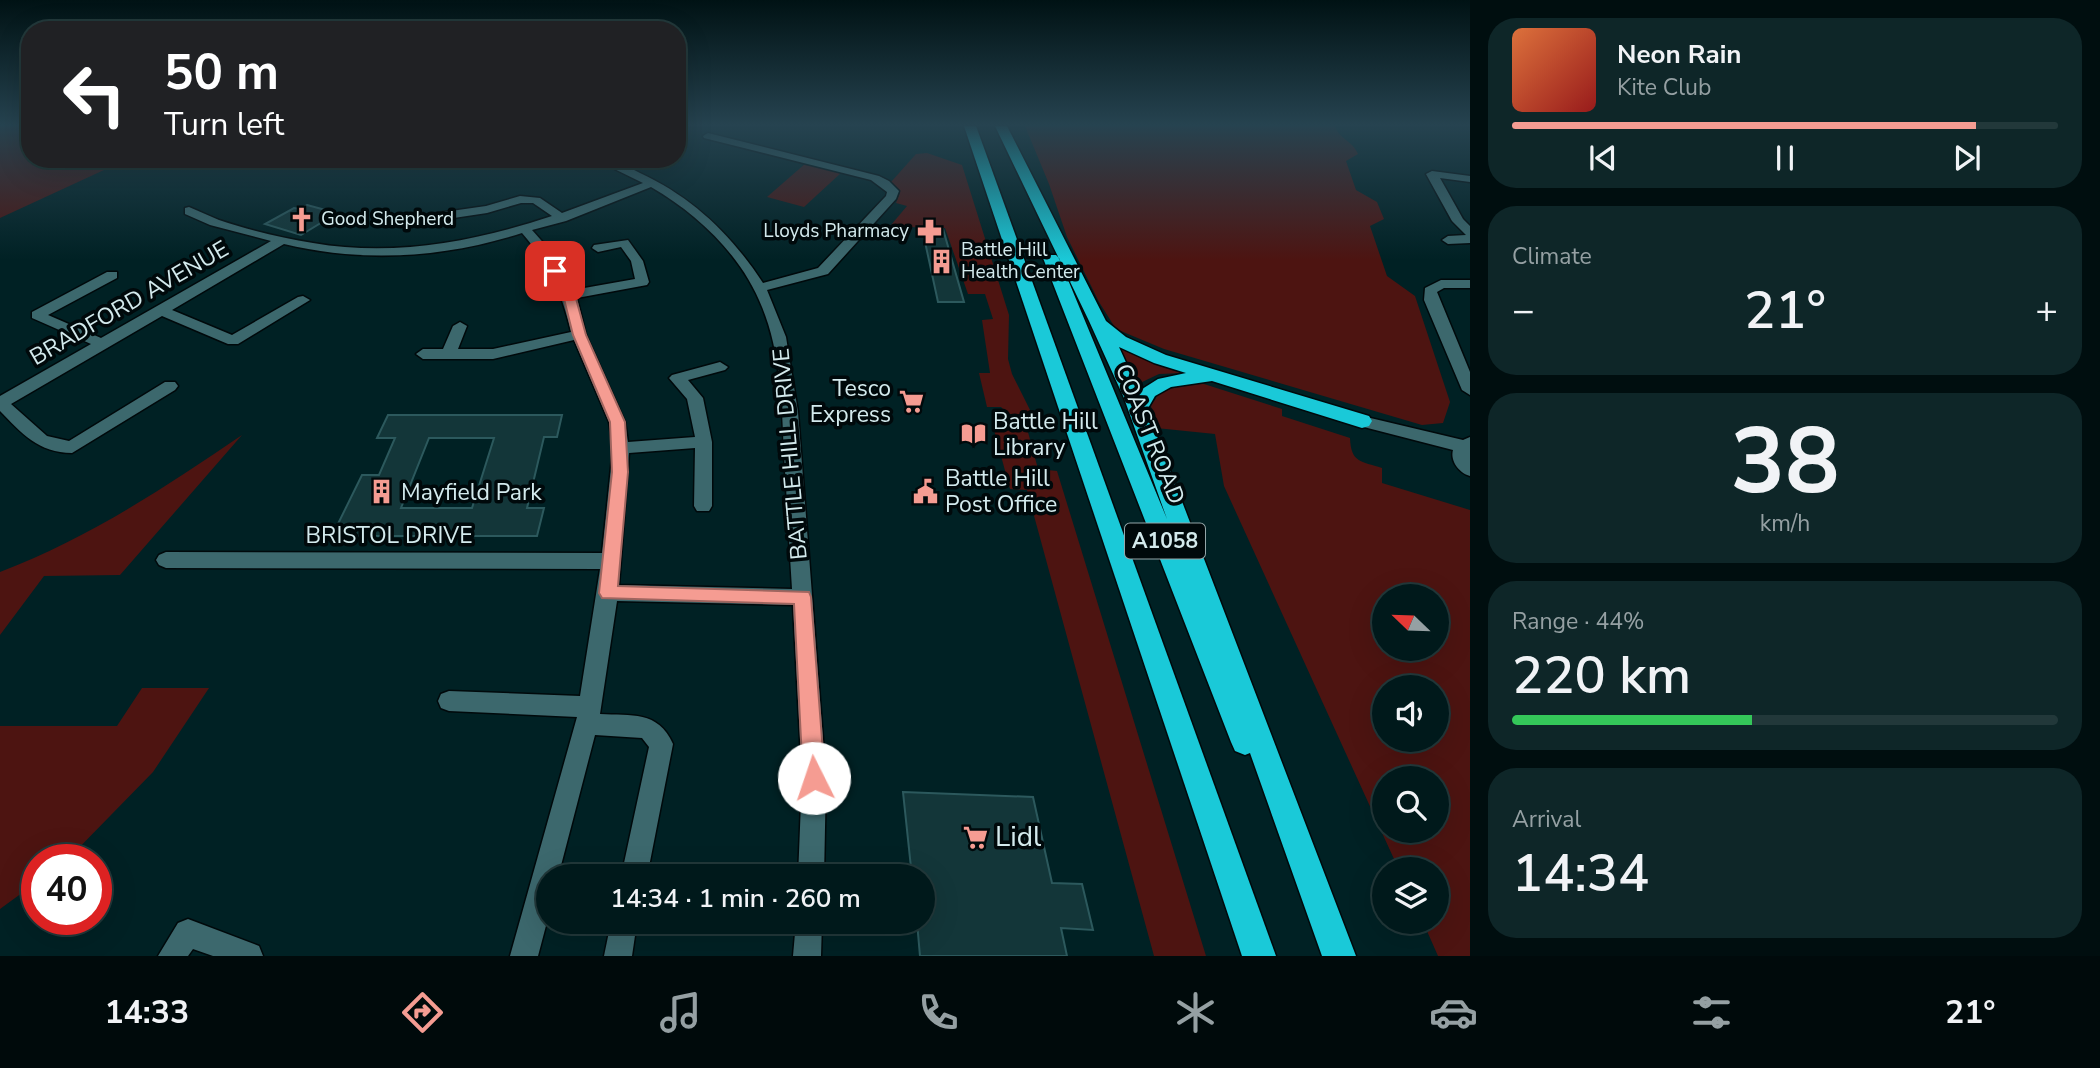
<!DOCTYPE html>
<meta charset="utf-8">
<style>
body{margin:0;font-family:"Nunito Sans",sans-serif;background:#0e2628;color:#f1f3f6;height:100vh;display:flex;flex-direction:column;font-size:26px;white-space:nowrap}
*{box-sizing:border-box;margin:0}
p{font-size:23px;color:#95a0a3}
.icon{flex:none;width:38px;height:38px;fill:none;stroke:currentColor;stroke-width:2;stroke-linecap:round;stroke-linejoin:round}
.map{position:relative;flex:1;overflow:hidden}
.side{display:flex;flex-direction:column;gap:18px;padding:18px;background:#000e0f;width:630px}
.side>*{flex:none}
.banner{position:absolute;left:21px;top:21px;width:665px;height:147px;border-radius:28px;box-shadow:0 7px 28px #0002,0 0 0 2px #22383a;background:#202124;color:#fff;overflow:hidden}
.needle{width:46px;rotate:293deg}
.buttons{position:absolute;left:1372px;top:584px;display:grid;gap:14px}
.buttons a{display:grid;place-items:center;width:77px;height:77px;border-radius:50%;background:#00191b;box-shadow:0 7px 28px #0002,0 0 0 2px #22383a;font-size:35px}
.speed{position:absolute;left:21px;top:844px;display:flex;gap:14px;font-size:35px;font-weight:700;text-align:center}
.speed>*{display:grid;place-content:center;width:91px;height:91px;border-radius:50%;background:#00191b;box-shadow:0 7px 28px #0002,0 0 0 2px #22383a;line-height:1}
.speed .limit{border:10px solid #d22;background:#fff;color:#111}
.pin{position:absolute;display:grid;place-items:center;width:60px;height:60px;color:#fff;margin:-30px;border-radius:14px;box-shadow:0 4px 10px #0006}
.me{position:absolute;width:77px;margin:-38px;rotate:356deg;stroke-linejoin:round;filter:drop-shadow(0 0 5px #0008)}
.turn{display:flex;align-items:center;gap:24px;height:147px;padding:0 28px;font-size:32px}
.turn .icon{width:91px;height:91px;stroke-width:2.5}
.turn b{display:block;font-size:49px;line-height:60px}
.big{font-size:52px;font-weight:600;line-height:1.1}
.side .tile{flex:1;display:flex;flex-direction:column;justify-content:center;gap:10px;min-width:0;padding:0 24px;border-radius:28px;background:#0e2628}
.side .dial{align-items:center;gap:0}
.dial b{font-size:91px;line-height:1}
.song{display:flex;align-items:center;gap:21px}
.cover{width:84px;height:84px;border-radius:10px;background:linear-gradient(135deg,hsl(20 70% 55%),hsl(0 70% 35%))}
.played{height:7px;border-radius:4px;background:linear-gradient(90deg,#f59c92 85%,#22383a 85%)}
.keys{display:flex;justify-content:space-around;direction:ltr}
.heat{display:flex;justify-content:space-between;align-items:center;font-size:38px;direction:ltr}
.charge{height:10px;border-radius:5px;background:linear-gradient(90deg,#34c759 44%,#22383a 0)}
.trip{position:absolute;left:536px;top:864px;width:399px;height:70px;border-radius:35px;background:#00191b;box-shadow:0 7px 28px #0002,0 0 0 2px #22383a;font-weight:600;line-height:70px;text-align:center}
.menu{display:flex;height:112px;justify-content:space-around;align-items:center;background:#000a0b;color:#95a0a3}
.menu .icon{width:49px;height:49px}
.menu .current{color:#f59c92}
.menu b{font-size:32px;color:#f1f3f6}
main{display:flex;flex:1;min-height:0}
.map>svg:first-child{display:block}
.green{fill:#4d1411;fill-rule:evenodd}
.building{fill:#133639;stroke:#2c595d;stroke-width:2;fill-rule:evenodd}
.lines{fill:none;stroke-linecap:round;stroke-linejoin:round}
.minor-casing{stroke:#00090b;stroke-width:3}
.highway-casing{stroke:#00090b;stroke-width:3}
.minor{fill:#3c686d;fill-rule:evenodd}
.highway{fill:#1ac9d8;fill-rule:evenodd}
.route{fill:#f59c92;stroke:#9f655f;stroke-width:2}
.labels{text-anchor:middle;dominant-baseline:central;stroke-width:7;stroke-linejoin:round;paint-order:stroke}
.far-poi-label{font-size:19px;fill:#d3eaed;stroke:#00090b;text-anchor:start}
.shield{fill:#00090b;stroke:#94a6a9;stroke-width:2}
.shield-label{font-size:21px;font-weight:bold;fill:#d3eaed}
.street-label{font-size:23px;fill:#d3eaed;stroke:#00090b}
.poi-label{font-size:23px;fill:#d3eaed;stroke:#00090b;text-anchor:start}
.near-poi-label{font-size:28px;fill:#d3eaed;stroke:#00090b;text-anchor:start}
</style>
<main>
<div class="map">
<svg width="1470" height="956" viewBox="0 0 1470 956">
<rect width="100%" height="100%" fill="#002124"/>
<!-- green -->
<g class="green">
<polygon points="0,126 30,126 30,159 116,159 98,168 104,170 0,218"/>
<path d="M1025 126H1335C1339 139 1352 140 1358 154L1346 161 1356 190 1377 202 1384 219 1370 226 1387 276 1415 296 1450 402 1443 423 1422 425 1164 349 1116 329 1099 302 1067 237 1049 184Z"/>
<polygon points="927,153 962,165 1009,315 1008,359 1012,374 1032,414 1008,414 1001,407 987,407 979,373 990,373 982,320 993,319 985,294 968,294 945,228 906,227 905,235 886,231 907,206 896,203 900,193 891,182 916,154"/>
<polygon points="806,163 842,172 804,207 767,197"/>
<polygon points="1123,348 1182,370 1183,373 1159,374 1140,383 1136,381 1120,350"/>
<path d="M1185 384H1204L1282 409V416L1350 438C1351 463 1361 461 1382 468V483L1470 510V956H1438L1423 922H1437V870H1399L1224 486 1215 434 1156 428 1151 406 1159 393ZM1384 597H1437V649H1384ZM1384 688H1437V740H1384ZM1384 779H1437V831H1384Z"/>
<polygon points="1010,421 1025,421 1038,469 1057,471 1206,956 1154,956 1027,490 1010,489 994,430 1006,430"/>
<path d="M242 435 120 575 44 576 0 635V572C87 539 166 487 242 435Z"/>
<polygon points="142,688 209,688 153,772 68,859 37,859 37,882 0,909 0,726 117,726"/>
</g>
<!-- building -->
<g class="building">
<polygon points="307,205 337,213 301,235 265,224 294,208 300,209"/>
<polygon points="922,228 943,229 964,302 938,302"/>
<path d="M388 415H562L557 437H544L527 508H544L537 536H332L362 475H379L395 438H377ZM429 438H494L472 508H401Z"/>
<polygon points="903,792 1033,797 1052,883 1082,884 1093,930 1061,928 1067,956 920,956 917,922 922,922 922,877 912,877"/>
</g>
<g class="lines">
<defs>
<g id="minor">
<path d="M708 133 879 176 889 181 899 191 896 199 828 274 767 290 786 337 798 412 826 778 824 877H798L802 778 793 605 617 601 600 714C631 716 658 710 673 744L647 877H621L649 747 642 738 595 735 558 877H548V918L538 956H510L577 717 449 711 441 708 438 701 441 694 449 691 580 696 600 569 166 568 159 565 156 560 159 555 166 552 602 553 613 448 609 422 574 340 493 359H423L416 354 423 349H443L453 326 460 322 467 326 458 349H493L571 332C562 293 549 264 522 233 444 258 363 263 284 244L172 310 232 335 298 297 303 296 310 300 238 344H228L162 316 11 404 47 436 69 441 165 382H175L178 386 175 390 72 453C39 453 21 433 0 411V396L91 344 32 318V312L107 272H117V278L48 315 101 338 271 241 210 225 185 214V208L189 207C199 211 209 216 219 220 249 230 282 238 313 243 394 257 474 242 552 216L533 203H521L487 213 427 222 423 221V215L486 206 520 196 540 198 562 213 643 183 594 159C611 159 624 165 640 173 692 197 731 234 763 283L818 268 886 196 887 192 871 180 704 138 703 136ZM651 187C698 214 742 256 762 307 781 353 782 406 784 455 787 499 789 544 792 589L619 585 629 453 695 448 694 506 697 511H709L712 506V442L703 398 688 380 725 370 728 367 720 362 672 375 669 378 687 399 695 437 628 442 625 422 586 335 577 298 647 285 649 282 643 261 628 240 594 245 592 248 598 252 621 247 631 261 635 279 573 290 548 248 532 230 566 221Z"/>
<polygon points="398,159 458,159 429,166"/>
<polygon points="1432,171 1470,176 1470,182 1440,178 1463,219 1470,226 1470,243 1448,244 1442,240 1448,236 1466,235 1452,221 1426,174"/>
<polygon points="1441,280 1470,280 1470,288 1444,288 1437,292 1470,372 1470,395 1462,390 1424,300 1425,288"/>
<path d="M1362 416 1463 440 1470 437V476C1459 473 1450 461 1453 450L1356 425 1354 421Z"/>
<polygon points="188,919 259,946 263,956 213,956 193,949 188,956 158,956 178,923"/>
<polygon points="611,922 637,922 632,956 604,956"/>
<polygon points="796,922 822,922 821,956 793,956"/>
</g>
<g id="highway">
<polygon points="964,126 976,126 1276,956 1242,956"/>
<path d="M995 126H1007L1106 321 1126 337 1166 355 1369 416 1372 421 1369 426 1362 428 1212 381 1171 387 1155 396 1147 410 1356 956H1322L1250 753 1245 755 1235 751 1231 742 1043 258 1046 255H1056L1059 258 1167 519 1124 398 1089 321ZM1119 347 1154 363 1186 373 1158 379 1139 391Z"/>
</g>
</defs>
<!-- minor casing -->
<use href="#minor" class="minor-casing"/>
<!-- highway casing -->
<use href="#highway" class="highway-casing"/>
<!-- minor -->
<use href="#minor" class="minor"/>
<!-- highway -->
<use href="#highway" class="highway"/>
</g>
<!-- sky -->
<linearGradient id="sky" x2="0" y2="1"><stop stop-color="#001214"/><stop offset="0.48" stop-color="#264350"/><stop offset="1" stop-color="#264350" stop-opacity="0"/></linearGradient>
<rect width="1470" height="260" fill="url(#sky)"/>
<!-- route -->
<polygon class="route" points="551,269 560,269 575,295 586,335 625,422 628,472 618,586 809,592 811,597 825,778 822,786 814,789 807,786 803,778 794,604 602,598 599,593 612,472 610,422 573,335 563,295 549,271"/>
<!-- icons -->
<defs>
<symbol id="church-bare" viewBox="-9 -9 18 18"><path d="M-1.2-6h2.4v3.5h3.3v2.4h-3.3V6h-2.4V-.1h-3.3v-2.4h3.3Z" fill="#f59c92" stroke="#00090b" stroke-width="2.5" paint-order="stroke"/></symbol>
<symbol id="pharmacy-bare" viewBox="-9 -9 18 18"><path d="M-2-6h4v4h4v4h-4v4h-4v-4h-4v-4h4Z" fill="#f59c92" stroke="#00090b" stroke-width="2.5" paint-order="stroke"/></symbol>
<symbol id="building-bare" viewBox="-9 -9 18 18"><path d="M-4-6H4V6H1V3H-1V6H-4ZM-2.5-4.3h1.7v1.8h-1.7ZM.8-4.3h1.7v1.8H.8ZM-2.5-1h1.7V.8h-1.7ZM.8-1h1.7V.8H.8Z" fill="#f59c92" stroke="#00090b" stroke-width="2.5" paint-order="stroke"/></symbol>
<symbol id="supermarket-bare" viewBox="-9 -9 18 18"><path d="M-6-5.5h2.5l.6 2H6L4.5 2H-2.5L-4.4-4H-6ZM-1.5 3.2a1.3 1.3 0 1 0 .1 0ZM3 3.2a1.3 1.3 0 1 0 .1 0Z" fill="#f59c92" stroke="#00090b" stroke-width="2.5" paint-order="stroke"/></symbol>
<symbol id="library-bare" viewBox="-9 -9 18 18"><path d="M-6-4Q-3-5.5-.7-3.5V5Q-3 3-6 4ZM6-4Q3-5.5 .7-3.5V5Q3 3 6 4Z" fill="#f59c92" stroke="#00090b" stroke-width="2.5" paint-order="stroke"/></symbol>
<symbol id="civic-bare" viewBox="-9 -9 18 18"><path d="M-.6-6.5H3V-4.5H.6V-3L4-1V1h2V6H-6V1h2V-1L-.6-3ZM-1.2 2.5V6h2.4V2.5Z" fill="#f59c92" stroke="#00090b" stroke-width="2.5" paint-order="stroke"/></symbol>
</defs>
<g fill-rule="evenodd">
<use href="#church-bare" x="284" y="202" width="35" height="35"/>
<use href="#pharmacy-bare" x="912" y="214" width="35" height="35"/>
<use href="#building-bare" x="924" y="244" width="35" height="35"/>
<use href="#supermarket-bare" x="894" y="384" width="35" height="35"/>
<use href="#library-bare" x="956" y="416" width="35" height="35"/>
<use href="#civic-bare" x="908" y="474" width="35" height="35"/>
<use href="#building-bare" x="364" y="474" width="35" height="35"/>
<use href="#supermarket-bare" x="958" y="820" width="35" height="35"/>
</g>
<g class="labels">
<!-- far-poi labels -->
<g class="far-poi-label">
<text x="321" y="219">Good Shepherd</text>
<text x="909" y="231" text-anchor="end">Lloyds Pharmacy</text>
<text x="961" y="250">Battle Hill<tspan x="961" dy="22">Health Center</tspan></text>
</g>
<!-- shield labels -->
<rect class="shield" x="1125" y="523.5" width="80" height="35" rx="5"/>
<g class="shield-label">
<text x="1165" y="541">A1058</text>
</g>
<!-- street labels -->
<g class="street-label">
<text transform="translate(129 303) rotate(-30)">BRADFORD AVENUE</text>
<text transform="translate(1150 434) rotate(68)">COAST ROAD</text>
<text transform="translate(790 454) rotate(-95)">BATTLE HILL DRIVE</text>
<text x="389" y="535">BRISTOL DRIVE</text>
</g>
<!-- poi labels -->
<g class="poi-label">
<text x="891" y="388" text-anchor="end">Tesco<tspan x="891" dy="26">Express</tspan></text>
<text x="993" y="421">Battle Hill<tspan x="993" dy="26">Library</tspan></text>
<text x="945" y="478">Battle Hill<tspan x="945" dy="26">Post Office</tspan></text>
<text x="401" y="492">Mayfield Park</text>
</g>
<!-- near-poi labels -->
<g class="near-poi-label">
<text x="995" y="837">Lidl</text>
</g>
</g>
</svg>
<div class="buttons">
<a><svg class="needle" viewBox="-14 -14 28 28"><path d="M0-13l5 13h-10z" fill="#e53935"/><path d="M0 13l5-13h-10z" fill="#95a0a3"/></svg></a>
<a><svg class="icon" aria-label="sound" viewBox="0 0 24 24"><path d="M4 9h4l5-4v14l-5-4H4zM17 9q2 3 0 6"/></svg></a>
<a><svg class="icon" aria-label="search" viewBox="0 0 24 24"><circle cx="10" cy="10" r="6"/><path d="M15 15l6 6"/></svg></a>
<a><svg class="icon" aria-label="layers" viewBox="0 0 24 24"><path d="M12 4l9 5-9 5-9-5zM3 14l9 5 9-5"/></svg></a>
</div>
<div class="speed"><div class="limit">40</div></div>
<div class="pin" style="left:555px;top:271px;background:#d93025"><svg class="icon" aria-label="arrive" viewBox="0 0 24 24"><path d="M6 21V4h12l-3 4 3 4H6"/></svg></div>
<svg class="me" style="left:814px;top:778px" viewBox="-20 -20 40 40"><circle r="19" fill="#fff"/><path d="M0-13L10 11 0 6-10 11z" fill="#f59c92"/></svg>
<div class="trip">14:34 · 1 min · 260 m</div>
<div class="banner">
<div class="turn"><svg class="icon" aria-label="left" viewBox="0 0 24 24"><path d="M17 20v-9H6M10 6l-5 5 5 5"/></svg><div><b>50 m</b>Turn left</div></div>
</div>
</div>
<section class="side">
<div class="tile">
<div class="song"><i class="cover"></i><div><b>Neon Rain</b><p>Kite Club</p></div></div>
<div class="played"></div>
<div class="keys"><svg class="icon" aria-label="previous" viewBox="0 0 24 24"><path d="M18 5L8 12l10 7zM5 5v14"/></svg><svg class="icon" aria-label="pause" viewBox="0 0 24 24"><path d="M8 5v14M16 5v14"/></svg><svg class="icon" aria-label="next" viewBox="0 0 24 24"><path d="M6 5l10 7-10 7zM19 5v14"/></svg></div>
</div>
<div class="tile"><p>Climate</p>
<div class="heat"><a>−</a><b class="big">21°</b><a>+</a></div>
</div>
<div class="tile dial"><b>38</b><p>km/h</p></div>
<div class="tile"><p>Range · 44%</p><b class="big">220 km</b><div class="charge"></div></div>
<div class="tile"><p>Arrival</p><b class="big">14:34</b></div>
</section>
</main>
<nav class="menu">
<b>14:33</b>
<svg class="icon current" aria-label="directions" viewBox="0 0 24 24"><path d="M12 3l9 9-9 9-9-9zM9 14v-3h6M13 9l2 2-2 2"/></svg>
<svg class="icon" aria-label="music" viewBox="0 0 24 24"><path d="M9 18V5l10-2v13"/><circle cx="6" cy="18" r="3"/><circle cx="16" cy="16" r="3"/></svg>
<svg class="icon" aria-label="phone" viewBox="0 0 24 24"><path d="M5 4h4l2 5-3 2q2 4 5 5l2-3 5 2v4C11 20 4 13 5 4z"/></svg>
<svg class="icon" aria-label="climate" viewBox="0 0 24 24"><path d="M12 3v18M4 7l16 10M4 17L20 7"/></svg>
<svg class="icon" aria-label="car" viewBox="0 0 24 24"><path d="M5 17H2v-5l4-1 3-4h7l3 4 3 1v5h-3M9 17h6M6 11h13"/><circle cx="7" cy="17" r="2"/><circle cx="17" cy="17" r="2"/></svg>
<svg class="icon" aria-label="filters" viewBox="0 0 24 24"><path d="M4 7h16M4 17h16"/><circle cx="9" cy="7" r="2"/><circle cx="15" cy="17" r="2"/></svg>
<b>21°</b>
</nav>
